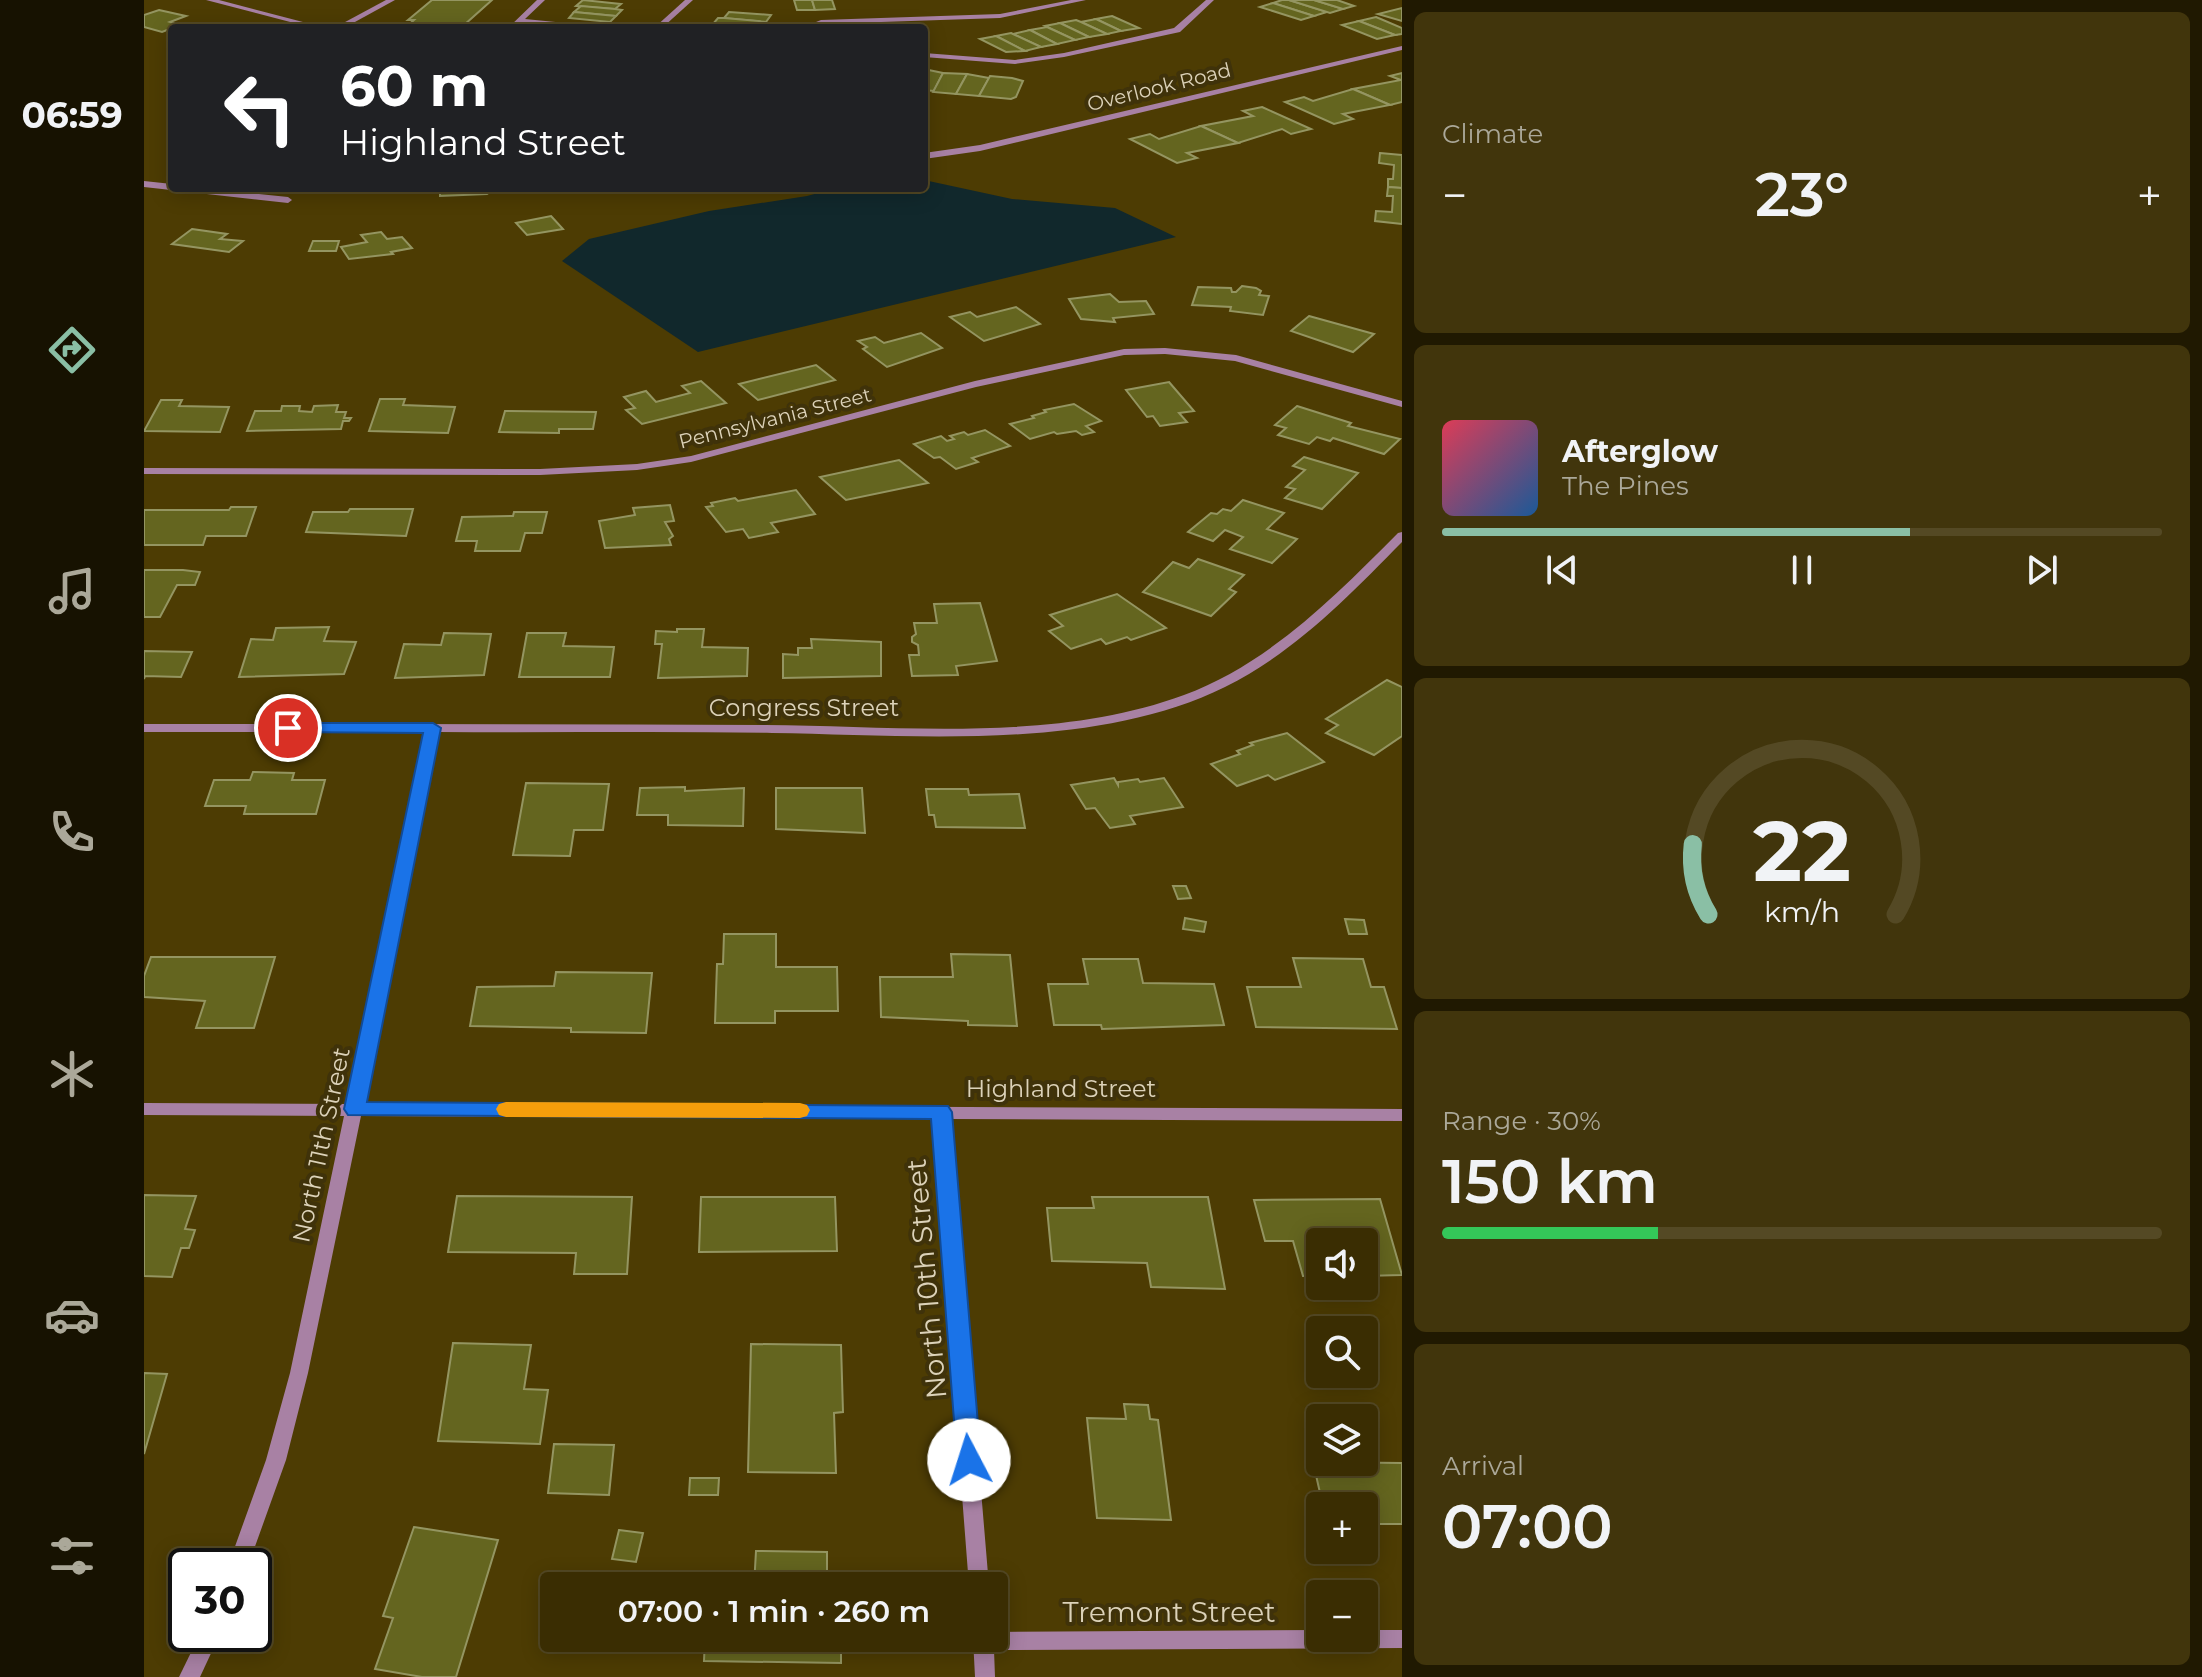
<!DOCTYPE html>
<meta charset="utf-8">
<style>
body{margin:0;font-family:Montserrat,sans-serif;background:#41350c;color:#f1f3f6;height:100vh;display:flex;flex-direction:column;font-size:30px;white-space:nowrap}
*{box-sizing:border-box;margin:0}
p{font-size:26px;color:#aba899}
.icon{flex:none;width:44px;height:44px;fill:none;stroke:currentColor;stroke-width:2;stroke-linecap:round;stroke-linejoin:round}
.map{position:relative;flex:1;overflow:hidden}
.side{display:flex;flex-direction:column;gap:12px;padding:12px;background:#201901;width:800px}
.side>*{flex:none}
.top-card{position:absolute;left:24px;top:24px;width:760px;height:168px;border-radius:8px;box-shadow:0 4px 20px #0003,0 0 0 2px #544924;background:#202124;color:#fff;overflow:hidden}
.fabs{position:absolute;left:1162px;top:1228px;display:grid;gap:16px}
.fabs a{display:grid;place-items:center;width:72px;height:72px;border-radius:8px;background:#3a2d02;box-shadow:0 4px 20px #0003,0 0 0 2px #544924;font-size:40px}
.speed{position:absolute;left:24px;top:1548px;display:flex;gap:16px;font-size:40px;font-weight:700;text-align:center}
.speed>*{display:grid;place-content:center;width:104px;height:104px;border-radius:50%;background:#3a2d02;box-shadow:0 4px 20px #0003,0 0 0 2px #544924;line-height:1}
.speed .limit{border:4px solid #111;border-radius:12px;background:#fff;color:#111}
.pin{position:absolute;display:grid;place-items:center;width:68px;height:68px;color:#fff;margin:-34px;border:4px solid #fff;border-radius:50%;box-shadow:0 2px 8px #0007}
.me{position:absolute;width:88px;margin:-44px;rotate:355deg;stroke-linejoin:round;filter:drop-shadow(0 0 6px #0008)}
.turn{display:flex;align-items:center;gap:28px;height:168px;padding:0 40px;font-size:36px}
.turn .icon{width:104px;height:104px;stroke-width:2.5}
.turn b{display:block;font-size:56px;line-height:68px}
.big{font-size:60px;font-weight:600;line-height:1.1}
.side .card{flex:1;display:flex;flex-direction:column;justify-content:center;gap:12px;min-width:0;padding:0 28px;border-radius:12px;background:#41350c}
.side .dial{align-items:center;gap:0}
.dial svg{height:208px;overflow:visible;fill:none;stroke:#544924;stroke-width:7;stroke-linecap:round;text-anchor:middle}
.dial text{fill:#f1f3f6;stroke:none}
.song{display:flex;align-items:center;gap:24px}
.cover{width:96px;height:96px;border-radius:12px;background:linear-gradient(135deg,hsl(350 70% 55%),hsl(210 70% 35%))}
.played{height:8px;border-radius:4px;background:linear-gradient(90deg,#8abfa5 65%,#544924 65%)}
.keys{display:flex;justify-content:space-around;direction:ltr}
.heat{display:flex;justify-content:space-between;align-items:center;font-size:44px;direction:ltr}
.charge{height:12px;border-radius:6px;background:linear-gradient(90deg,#34c759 30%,#544924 0)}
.trip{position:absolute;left:396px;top:1572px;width:468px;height:80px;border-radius:8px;background:#3a2d02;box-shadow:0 4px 20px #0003,0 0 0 2px #544924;font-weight:600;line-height:80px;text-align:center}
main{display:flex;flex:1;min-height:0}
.menu{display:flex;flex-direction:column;width:144px;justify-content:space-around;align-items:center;background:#171201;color:#aba899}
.menu .icon{width:56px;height:56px}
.menu .current{color:#8abfa5}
.menu b{font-size:36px;color:#f1f3f6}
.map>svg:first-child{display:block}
.water{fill:#11282c}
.building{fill:#64651f;stroke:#949561;stroke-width:2}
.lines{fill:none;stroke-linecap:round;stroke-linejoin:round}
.minor{fill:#a881a4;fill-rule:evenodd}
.route{fill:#1a73e8;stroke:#114b97;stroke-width:2}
.slow{fill:#f59e0b}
.labels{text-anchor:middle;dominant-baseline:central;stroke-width:8;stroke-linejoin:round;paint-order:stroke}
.far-street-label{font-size:20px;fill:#dcd2b9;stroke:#3f320a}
.street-label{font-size:24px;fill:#dcd2b9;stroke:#3f320a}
.near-street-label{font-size:28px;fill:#dcd2b9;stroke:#3f320a}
</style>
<main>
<nav class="menu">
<b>06:59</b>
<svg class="icon current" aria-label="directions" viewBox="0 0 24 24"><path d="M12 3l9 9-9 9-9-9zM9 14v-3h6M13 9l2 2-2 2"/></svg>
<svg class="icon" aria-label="music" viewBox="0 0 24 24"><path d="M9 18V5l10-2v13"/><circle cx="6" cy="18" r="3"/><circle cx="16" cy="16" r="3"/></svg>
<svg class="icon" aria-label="phone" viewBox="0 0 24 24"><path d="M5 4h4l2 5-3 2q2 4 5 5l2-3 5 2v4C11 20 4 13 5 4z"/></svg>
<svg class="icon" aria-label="climate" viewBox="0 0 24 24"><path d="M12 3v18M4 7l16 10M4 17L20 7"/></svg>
<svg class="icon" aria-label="car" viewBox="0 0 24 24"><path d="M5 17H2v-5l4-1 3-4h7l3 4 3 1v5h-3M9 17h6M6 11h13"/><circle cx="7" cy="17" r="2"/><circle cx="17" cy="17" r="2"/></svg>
<svg class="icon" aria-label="filters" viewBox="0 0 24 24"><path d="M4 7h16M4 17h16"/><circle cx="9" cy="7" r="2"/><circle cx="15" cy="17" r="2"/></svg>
</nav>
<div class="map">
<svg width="1258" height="1677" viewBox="0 0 1258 1677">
<rect width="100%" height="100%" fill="#4d3c03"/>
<!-- water -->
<polygon class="water" points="780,180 868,199 971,208 1032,237 554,352 418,261 445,239 565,211 663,196 693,188 780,188"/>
<!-- building -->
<g class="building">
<polygon points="288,0 348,0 320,25 311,28 261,28 270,20 264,20"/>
<polygon points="439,0 477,4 471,9 432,6"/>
<polygon points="650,0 668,0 671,10 653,10"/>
<polygon points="668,0 688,0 691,9 671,10"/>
<polygon points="1138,0 1145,0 1183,12 1170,16 1129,3"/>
<polygon points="1145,0 1170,0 1199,9 1186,13"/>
<polygon points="1170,0 1193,0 1210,6 1199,9"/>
<polygon points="1129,3 1170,16 1157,20 1116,7"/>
<polygon points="437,6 471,9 478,10 472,16 430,12"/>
<polygon points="1258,8 1258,21 1234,14"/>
<polygon points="15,10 42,16 26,22 36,25 18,32 0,27 0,15"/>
<polygon points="430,12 472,16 466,22 425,18"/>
<polygon points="585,12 627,15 622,22 580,18"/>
<polygon points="968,16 995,28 977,31 952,19"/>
<polygon points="1232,17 1258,28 1258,34 1251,35 1215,21"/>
<polygon points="574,18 580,18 615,21 610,27 569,24"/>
<polygon points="952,19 977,31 963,34 937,22"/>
<polygon points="932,20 937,22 963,34 945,37 916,23"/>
<polygon points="1215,21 1251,35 1233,39 1198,25"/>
<polygon points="916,23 945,37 931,40 901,26"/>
<polygon points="903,27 931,40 913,44 886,30"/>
<polygon points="886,30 913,44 897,47 869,34"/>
<polygon points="867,33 869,34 897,47 881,51 852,36"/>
<polygon points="852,36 881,51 862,52 836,39"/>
<polygon points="780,69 799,73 790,91 780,90"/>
<polygon points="799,73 823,74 812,94 789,92"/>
<polygon points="1258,73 1258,102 1246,105 1209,89 1257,80 1246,76"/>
<polygon points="823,74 845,78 835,96 812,94"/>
<polygon points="846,76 868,78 879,81 872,97 867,99 835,96"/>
<polygon points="1209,89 1246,105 1199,114 1209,119 1190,124 1141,102 1160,97 1169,101"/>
<polygon points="1118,107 1167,129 1147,134 1138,129 1094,143 1057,126 1109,116 1099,111"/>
<polygon points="1057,126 1094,143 1043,153 1053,158 1033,163 986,139 1006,134 1015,139"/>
<polygon points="1236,153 1258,155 1258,188 1244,187 1244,179 1249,179 1250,165 1235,163"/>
<polygon points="1244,187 1258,188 1258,224 1231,221 1232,211 1248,212 1249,196 1243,196"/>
<polygon points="296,188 348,188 350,189 343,194 296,196"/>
<polygon points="407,216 419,229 383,235 372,223"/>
<polygon points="48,229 83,234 76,239 99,241 85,252 28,244"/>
<polygon points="237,232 243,239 258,237 268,248 247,252 249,254 205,259 197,247 223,242 217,235"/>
<polygon points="169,241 195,241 192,251 165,251"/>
<polygon points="1098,286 1112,288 1117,291 1115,295 1125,296 1119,315 1086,311 1087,307 1048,305 1054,287 1087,288 1088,292 1092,292"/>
<polygon points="966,294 975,302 1002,301 1010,314 969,318 971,322 937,319 925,299"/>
<polygon points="872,307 896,324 840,341 806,317 826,312 833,317"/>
<polygon points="1165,316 1230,334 1209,352 1147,331"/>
<polygon points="777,333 798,348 743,367 719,349 723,347 714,341 731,337 740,343"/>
<polygon points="672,365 691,380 614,400 595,384"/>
<polygon points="557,381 582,403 498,424 482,410 491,408 480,397 502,391 512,402 546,393 538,386"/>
<polygon points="1025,382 1050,411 1035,413 1043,422 1016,426 1009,416 1003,417 982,390"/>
<polygon points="236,399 261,399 259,405 311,407 304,433 225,431"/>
<polygon points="17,400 38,400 35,406 85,407 76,432 0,431"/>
<polygon points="930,404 957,421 942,426 950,432 938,435 932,431 913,434 910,432 886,439 866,424 890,418 888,416 902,412 900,410"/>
<polygon points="194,405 192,412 202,412 200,418 207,418 205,421 199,421 197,429 103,431 111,411 137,411 138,406 156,406 155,411 168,412 170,406"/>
<polygon points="1153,406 1207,423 1204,426 1256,439 1240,454 1189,438 1186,441 1173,437 1165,444 1134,435 1142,428 1131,425"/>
<polygon points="361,411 452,412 449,429 415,429 415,433 355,432"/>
<polygon points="841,430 866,446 828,458 834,462 812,469 796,457 790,458 770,444 797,436 803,441 810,439 806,436 820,432 824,435"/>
<polygon points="1160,457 1214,473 1178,509 1141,498 1151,489 1142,487 1161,470 1149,466"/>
<polygon points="755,460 784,483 702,500 676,477"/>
<polygon points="652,490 671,514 627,523 634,532 605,538 599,529 582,532 562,507 569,506 567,503 591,498 594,501"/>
<polygon points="1099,500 1140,513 1123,529 1153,539 1128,563 1086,549 1099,537 1081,530 1069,541 1044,532 1067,513 1073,514 1079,509 1087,511"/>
<polygon points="526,505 530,521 521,522 529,536 525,539 527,545 461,548 455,521 491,515 489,508"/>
<polygon points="87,507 112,507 102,536 62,536 59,545 0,545 0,510 85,510"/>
<polygon points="206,509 269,509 262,536 162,532 169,512 204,512"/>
<polygon points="370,512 403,512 398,533 381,533 376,551 331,551 333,541 312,541 318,517 369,516"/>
<polygon points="1054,559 1100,575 1085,589 1092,592 1067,616 999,592 1029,562 1045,568"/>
<polygon points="0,570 39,570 56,572 51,585 33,585 16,617 0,617"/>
<polygon points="973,594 1022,628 987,640 983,637 962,644 957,639 927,649 905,631 919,626 906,615"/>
<polygon points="836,603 853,661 812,666 814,675 768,676 765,655 775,655 774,645 768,642 768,637 772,634 770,623 793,623 790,604"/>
<polygon points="185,627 180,641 212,642 200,674 95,677 107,639 129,640 132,628"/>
<polygon points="533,629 560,629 558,647 604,648 603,676 514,678 518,644 511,644 512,631 533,632"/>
<polygon points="300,633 347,634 340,675 251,678 260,644 297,645"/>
<polygon points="383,633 422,633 419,646 470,647 466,677 375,677"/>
<polygon points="667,639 737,642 737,676 639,678 639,654 654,655 654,648 668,648"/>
<polygon points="0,651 48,652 37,677 1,676 0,679"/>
<polygon points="1243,680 1258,687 1258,736 1230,755 1182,733 1194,725 1182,719"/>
<polygon points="1143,733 1180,762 1131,780 1124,775 1093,786 1067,764 1096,754 1093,751 1109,745 1106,743"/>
<polygon points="109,772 150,773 148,780 181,780 172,814 100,814 102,806 61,806 70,780 106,780"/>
<polygon points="970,778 974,785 974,782 994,779 996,782 1020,778 1039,807 986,816 991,824 966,828 951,808 942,809 927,785"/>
<polygon points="382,783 465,784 459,830 430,830 426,856 369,855"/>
<polygon points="541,787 541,791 600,788 599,826 524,825 524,815 493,815 496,788"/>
<polygon points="632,788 718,788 721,833 632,829"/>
<polygon points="782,789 824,789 825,795 875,794 881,828 792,827 790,815 785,815"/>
<polygon points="1029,886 1042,886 1047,898 1034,899"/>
<polygon points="1041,918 1062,922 1060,932 1039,929"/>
<polygon points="1201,919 1220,920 1223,934 1205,934"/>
<polygon points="580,934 632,934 632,967 693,967 694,1011 631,1011 631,1023 571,1023 573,964 579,964"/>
<polygon points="807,954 866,955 873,1026 824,1025 824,1021 737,1017 736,977 809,977"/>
<polygon points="7,957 131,957 110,1028 52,1028 61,1001 0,997 0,976"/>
<polygon points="1149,958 1219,959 1227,987 1240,987 1253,1029 1112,1027 1103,987 1157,987"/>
<polygon points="939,959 994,959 999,983 1070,984 1080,1025 958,1029 957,1025 910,1025 904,984 944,984"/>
<polygon points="412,972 508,973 502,1033 427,1032 427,1028 326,1026 333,987 410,986"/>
<polygon points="0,1195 52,1196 41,1229 51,1230 45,1248 37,1248 28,1277 0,1276"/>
<polygon points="313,1196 488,1197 483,1274 430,1274 432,1253 304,1252"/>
<polygon points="557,1197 691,1197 693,1251 555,1252"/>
<polygon points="948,1197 1064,1197 1081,1289 1007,1287 1003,1263 908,1261 903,1208 950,1208"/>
<polygon points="1236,1199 1258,1275 1220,1276 1220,1242 1176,1242 1176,1276 1159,1276 1149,1241 1121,1241 1110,1200"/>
<polygon points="309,1343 387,1345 380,1389 404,1390 396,1444 294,1441"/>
<polygon points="607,1344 697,1345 699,1412 690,1413 692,1473 604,1472"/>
<polygon points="0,1373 23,1374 0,1454"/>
<polygon points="980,1404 1004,1405 1006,1419 1014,1420 1027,1520 953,1518 943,1418 982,1419"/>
<polygon points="410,1444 470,1445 465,1495 404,1493"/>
<polygon points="1169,1462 1258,1463 1258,1524 1220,1524 1220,1506 1179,1506"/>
<polygon points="546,1478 575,1478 574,1495 545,1495"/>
<polygon points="270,1527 354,1540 312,1677 278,1677 231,1669 249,1618 239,1616"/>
<polygon points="475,1530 499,1533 492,1562 468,1559"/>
<polygon points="612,1551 683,1552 683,1586 610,1586"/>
<polygon points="430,1575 454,1579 452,1586 427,1586"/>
<polygon points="561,1638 697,1638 697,1663 560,1661"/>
</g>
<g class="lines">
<!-- minor -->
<g class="minor">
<polygon points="62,0 75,0 182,28 169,28"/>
<polygon points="242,0 251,0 200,28 190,28"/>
<polygon points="393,0 401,0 381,19 452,26 456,28 377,23 372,28 364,28"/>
<polygon points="541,0 549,0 518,28 510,28"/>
<polygon points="927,0 942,0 856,18 678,24 668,28 657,28 677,20 856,14"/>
<polygon points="1062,0 1070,0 1036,32 920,57 871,64 780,57 780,53 871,60 920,53 1030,28"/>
<polygon points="1258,46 1258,50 836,151 780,159 780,153 836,145"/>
<polygon points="0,181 28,184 28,188 57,188 144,197 148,200 144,203 0,187"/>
<polygon points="1021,348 1092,355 1258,401 1258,407 1091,361 1021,354 980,355 832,387 547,462 493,470 396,475 0,474 0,468 396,469 493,464 547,456 831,381 980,349"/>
<path d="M1258 532V542C1205 596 1150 653 1081 687 949 752 771 735 628 733 517 731 406 733 295 732L219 1104 1258 1109V1121L806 1119 845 1586H825L789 1119 217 1116 164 1373 142 1460 104 1566H84L122 1460 146 1373 200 1116 0 1115V1103L203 1104 282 732H0V724C207 724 414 724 621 725 757 726 910 743 1040 695 1126 663 1191 596 1254 533Z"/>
<polygon points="1176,1630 1176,1638 1220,1638 1220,1630 1258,1630 1258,1648 850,1650 851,1677 831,1677 829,1638 850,1638 850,1632"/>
<polygon points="56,1634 76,1634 56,1677 35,1677"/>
</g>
</g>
<!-- route -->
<polygon class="route" points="144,723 289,723 297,728 223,1102 804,1106 808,1112 837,1460 834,1467 825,1470 816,1467 813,1460 787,1119 204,1115 200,1109 279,733 138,732 136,728 138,724"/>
<!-- slow -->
<polygon class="slow" points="362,1102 656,1103 663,1105 666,1110 663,1116 656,1118 362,1117 355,1115 352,1109 355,1104"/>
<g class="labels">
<!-- far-street labels -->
<g class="far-street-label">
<text transform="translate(1015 87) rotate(-14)">Overlook Road</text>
<text transform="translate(631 418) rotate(-14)">Pennsylvania Street</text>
</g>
<!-- street labels -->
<g class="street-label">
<text x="660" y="707">Congress Street</text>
<text x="917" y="1088">Highland Street</text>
<text transform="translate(177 1145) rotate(-78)">North 11th Street</text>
</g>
<!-- near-street labels -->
<g class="near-street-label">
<text transform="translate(782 1279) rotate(-95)">North 10th Street</text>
<text x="1025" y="1612">Tremont Street</text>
</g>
</g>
</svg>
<div class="fabs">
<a><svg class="icon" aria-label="sound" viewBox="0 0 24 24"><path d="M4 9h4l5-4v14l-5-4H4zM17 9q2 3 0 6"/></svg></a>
<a><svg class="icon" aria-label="search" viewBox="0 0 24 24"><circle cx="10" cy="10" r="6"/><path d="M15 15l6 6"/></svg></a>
<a><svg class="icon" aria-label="layers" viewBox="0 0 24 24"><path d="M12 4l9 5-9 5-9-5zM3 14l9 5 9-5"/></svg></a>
<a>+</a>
<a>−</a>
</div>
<div class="speed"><div class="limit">30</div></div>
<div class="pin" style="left:144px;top:728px;background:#d93025"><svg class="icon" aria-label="arrive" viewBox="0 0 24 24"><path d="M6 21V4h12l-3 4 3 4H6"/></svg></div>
<svg class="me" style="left:825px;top:1460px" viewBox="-20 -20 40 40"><circle r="19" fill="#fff"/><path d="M0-13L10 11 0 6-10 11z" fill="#1a73e8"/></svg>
<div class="trip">07:00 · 1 min · 260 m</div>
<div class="top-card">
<div class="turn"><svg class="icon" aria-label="left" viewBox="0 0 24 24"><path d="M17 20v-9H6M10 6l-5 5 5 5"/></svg><div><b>60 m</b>Highland Street</div></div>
</div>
</div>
<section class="side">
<div class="card"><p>Climate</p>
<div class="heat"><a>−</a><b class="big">23°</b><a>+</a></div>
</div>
<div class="card">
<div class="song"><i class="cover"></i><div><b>Afterglow</b><p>The Pines</p></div></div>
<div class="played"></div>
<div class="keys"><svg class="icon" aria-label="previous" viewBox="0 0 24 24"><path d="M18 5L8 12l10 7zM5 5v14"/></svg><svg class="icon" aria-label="pause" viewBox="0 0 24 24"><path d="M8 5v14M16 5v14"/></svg><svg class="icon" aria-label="next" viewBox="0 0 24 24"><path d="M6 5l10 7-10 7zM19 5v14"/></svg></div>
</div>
<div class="card dial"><svg viewBox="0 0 100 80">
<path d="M14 69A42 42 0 1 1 86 69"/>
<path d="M14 69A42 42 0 0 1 8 42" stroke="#8abfa5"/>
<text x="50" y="56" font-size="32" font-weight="700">22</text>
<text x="50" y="72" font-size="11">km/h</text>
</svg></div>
<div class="card"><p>Range · 30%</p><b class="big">150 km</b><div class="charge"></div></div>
<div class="card"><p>Arrival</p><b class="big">07:00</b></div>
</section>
</main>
